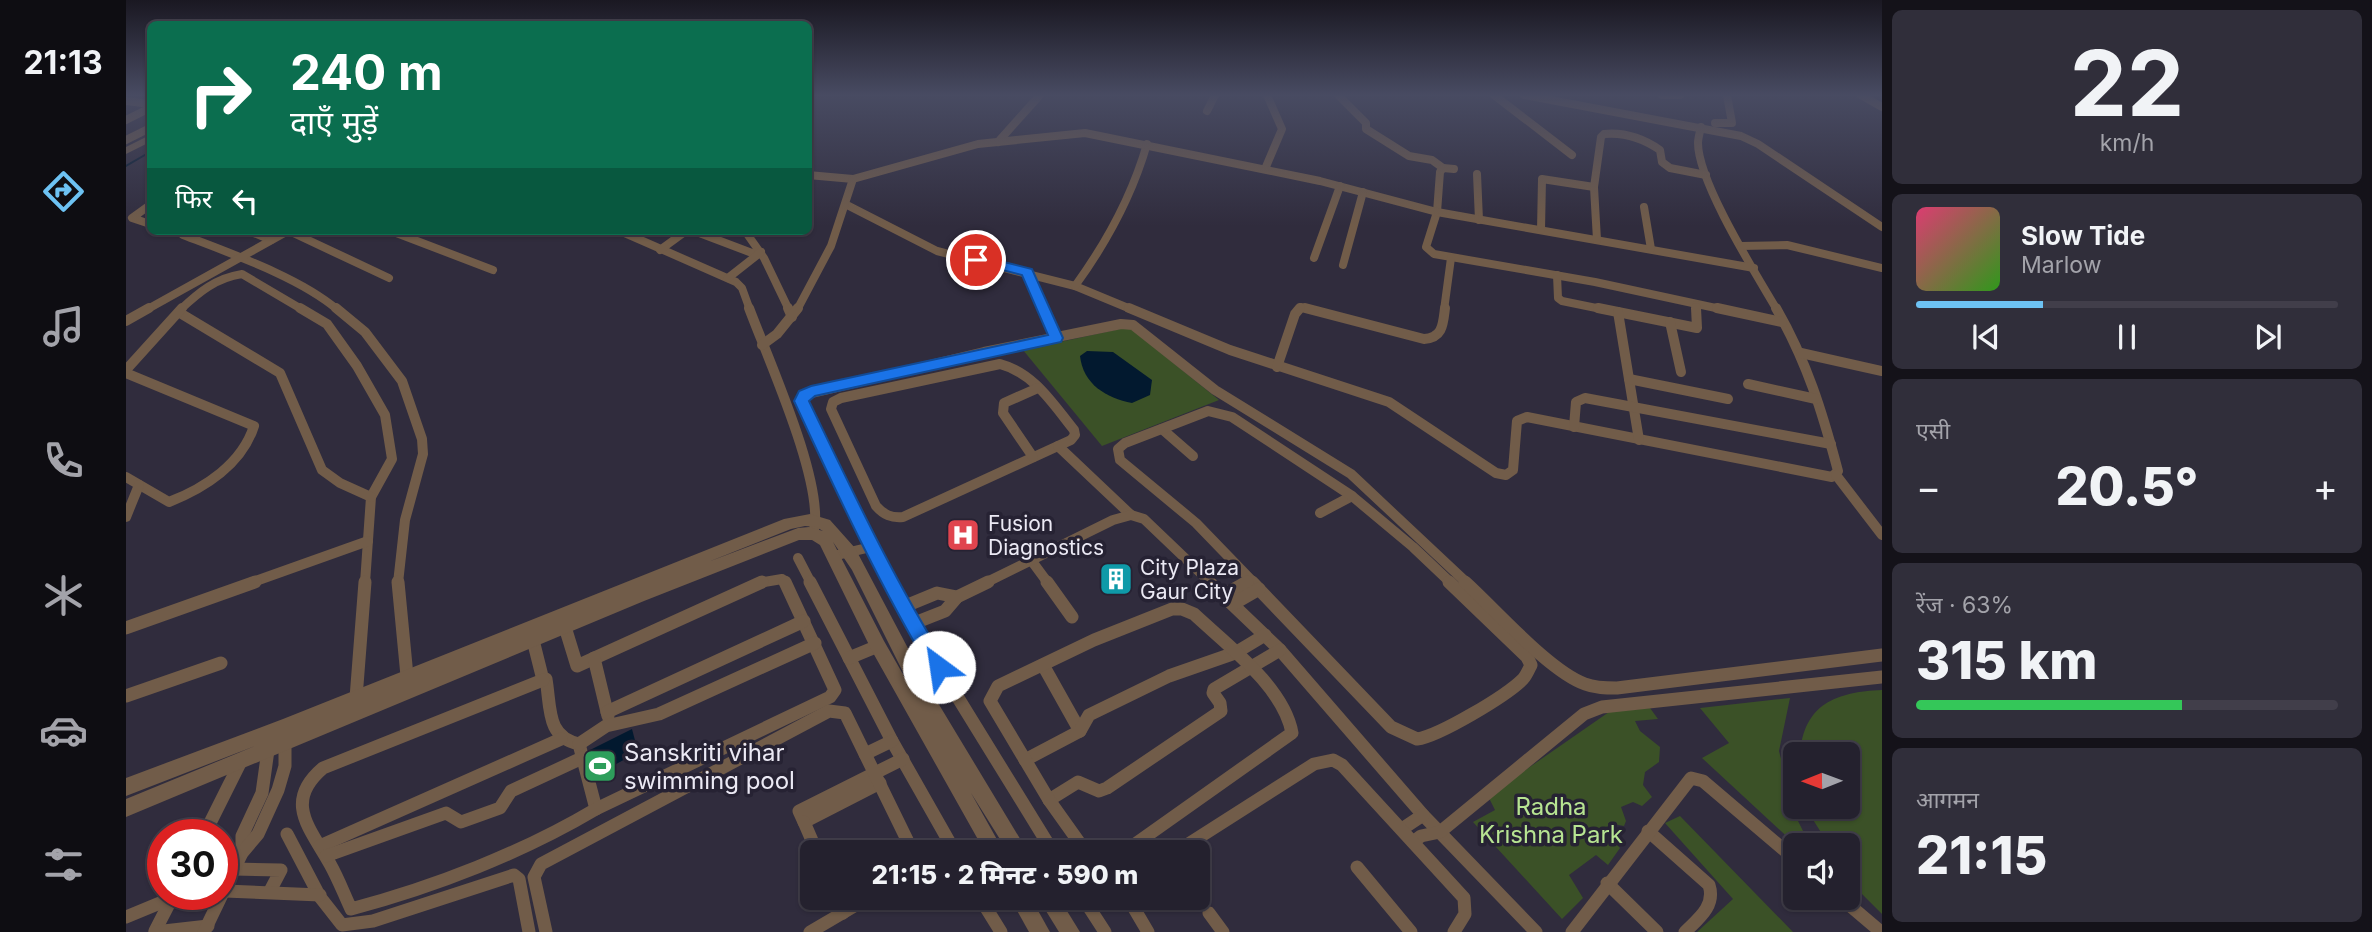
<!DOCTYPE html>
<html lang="hi">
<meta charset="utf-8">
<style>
body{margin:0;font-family:Inter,"Noto Sans Devanagari",sans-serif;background:#302e3a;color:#f1f3f6;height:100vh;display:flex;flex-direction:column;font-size:26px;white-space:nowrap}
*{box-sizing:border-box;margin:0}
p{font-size:23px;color:#a3a3aa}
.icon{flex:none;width:38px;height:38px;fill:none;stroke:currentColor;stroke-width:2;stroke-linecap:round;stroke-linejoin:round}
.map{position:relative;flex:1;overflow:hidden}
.details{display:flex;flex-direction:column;gap:10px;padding:10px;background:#141219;width:490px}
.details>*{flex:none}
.hud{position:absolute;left:21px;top:21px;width:665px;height:214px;border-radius:10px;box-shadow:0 2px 5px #0004,0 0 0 2px #413e4a;background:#0b6e4f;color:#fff;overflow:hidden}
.needle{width:46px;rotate:269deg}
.tools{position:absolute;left:1657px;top:742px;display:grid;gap:14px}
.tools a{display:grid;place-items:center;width:77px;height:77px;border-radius:10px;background:#24212e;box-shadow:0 2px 5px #0004,0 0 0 2px #413e4a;font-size:35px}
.speed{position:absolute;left:21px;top:819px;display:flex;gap:14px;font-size:35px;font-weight:700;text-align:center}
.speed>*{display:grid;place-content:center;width:91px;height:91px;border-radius:50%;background:#24212e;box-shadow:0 2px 5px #0004,0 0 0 2px #413e4a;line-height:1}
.speed .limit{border:10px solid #d22;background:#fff;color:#111}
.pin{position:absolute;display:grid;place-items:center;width:60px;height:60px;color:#fff;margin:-30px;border:4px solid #fff;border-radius:50%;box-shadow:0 2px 7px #0007}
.me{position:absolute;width:77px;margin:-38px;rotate:329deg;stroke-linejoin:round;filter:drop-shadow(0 0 5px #0008)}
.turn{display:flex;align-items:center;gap:24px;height:147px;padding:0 28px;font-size:32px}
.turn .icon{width:91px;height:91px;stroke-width:2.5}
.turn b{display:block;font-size:49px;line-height:60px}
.then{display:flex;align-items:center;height:66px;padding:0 28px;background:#0003;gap:14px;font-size:26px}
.big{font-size:52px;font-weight:800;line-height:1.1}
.details .card{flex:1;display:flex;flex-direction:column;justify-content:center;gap:10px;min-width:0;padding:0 24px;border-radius:10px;background:#302e3a}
.details .dial{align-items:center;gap:0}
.dial b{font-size:91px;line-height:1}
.song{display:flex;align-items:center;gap:21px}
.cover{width:84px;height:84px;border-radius:10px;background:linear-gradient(135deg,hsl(340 70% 55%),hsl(110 70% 35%))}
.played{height:7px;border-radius:4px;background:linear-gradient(90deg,#6dc2f3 30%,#413e4a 30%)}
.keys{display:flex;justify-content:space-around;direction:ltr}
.heat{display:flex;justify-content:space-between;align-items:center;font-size:38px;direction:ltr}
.charge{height:10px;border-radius:5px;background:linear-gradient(90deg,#34c759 63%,#413e4a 0)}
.trip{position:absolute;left:674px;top:840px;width:410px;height:70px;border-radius:10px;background:#24212e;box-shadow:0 2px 5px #0004,0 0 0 2px #413e4a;font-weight:800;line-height:70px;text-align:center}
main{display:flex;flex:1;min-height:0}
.tab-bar{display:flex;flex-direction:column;width:126px;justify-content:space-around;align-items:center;background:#0e0d12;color:#a3a3aa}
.tab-bar .icon{width:49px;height:49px}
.tab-bar .selected{color:#6dc2f3}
.tab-bar b{font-size:32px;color:#f1f3f6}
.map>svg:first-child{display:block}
.green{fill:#3b5127}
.water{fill:#02192f}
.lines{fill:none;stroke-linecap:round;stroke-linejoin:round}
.stream{stroke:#02192f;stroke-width:2}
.minor-far2{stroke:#715c49;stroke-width:8}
.minor-far1{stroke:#715c49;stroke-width:10}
.minor{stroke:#715c49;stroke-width:13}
.tertiary{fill:#715c49;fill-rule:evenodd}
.route{fill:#1a73e8;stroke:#114b97;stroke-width:2}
.labels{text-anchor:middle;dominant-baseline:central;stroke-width:7;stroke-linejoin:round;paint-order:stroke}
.poi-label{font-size:21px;fill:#ebe9f4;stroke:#262233;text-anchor:start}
.near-poi-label{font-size:24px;fill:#ebe9f4;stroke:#262233;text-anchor:start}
.near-park-label{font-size:24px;fill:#b7e492;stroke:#262233}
</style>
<main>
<nav class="tab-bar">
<b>21:13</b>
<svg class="icon selected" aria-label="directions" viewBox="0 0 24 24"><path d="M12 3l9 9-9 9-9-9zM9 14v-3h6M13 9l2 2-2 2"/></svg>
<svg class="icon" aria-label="music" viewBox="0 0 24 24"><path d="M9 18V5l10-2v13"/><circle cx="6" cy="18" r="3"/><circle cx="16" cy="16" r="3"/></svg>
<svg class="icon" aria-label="phone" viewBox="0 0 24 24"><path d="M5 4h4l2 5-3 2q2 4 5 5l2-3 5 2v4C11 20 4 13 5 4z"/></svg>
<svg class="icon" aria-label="climate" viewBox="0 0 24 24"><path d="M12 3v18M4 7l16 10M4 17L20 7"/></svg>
<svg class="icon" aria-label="car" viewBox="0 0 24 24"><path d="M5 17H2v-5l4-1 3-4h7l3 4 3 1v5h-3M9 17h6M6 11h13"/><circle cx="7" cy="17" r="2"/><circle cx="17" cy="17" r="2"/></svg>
<svg class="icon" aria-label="filters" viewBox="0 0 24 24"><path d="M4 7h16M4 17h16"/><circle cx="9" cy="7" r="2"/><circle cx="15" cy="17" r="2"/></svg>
</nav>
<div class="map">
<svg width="1756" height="932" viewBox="0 0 1756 932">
<rect width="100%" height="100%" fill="#302c3d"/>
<!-- green -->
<g class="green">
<polygon points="1003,327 1093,400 976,446 897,350"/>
<path d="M1756 690V914L1728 886 1722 876V845H1703L1679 807H1722V754H1674C1678 704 1710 692 1756 690Z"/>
<polygon points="1664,698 1653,751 1670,817 1684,845 1670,845 1576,758 1603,743 1574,708"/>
<polygon points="1524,708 1532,719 1509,721 1514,731 1534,747 1533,762 1519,772 1517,785 1526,797 1516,806 1507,802 1495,807 1500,821 1498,826 1482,823 1482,833 1494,848 1482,865 1470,855 1443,875 1457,898 1436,919 1347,822 1369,810 1362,796 1483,712"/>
<polygon points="1554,816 1667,932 1571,932 1607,899 1539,823"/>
</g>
<!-- water -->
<g class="water">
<path d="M961 351 987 352 1026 380 1024 395 1006 403C980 398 957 384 954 356Z"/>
<polygon points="506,729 512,752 463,779 458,753"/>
</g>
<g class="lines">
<!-- stream -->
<polyline class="stream" points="0,166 24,152"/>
<!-- minor-far2 -->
<g class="minor-far2">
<polyline points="1212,95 1240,123 1240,129 1283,156 1306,160 1317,168"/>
<polyline points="1368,95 1446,155"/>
<polyline points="1398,95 1615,136 1632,144 1756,227"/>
<polyline points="1536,95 1554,95"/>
<polyline points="1735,95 1756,107"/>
<polyline points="0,101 24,104"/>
<polyline points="1081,111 1089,95"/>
<polyline points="0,120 24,108"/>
<polyline points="1589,123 1606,123 1601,95"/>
<path d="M1575 127C1574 132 1572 138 1572 143 1572 182 1630 274 1651 310"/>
<polyline points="0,140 24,128"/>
<polyline points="872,142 914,95"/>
<polyline points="1139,169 1156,129 1141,95"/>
<polyline points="1328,169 1317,168 1314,172 1311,212 1300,247 1308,254 1469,282 1599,310"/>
<polyline points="1351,174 1353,220"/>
<polyline points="682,175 727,179 852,144 959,133 1194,181 1311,212 1628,268"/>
<polyline points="24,205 6,218 24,224"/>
<polyline points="721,205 811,251 949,286 1007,310"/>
<polyline points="1518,207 1525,249"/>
<polyline points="1415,230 1416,179 1468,187"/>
<polyline points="123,231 145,240"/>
<polyline points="163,231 263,278"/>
<polyline points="265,231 367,270"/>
<polyline points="494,231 610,282 616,288 624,310"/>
<polyline points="568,231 626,253 635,252"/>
<polyline points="619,231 638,258 663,310"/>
<path d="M57 235C106 254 173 277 212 310"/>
<path d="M1471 240 1468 187 1475 137 1478 134C1498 132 1518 139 1534 150L1536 162 1544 168 1580 175"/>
<polyline points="1615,246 1661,245 1756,268"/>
<polyline points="534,250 560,231"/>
<polyline points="1188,258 1214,186"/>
<polyline points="1217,265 1237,192"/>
<polyline points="901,272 918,310"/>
<polyline points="1431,275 1432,298 1436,301 1480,310"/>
<polyline points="602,278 635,252"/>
<path d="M949 286C981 242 1006 196 1021 144"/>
<polyline points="1570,305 1570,310"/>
<polyline points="20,310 162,231"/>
<path d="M54 310C73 292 90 278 116 274L177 310"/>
<polyline points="671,310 705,246 727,179"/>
<polyline points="1173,310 1175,307 1186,310"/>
<polyline points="1318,310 1325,258"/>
</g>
<!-- minor-far1 -->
<g class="minor-far1">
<polyline points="174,308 201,324 231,366 259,415 266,459 245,497 239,583"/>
<polyline points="210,308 239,332 276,381 296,439 297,454 279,520 272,583"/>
<path d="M623 308C642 359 698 482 688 530"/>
<polyline points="662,308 666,317"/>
<polyline points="917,308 930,338"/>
<path d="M1003 308 1104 350 1263 402 1370 473 1380 475 1387 470 1391 421 1401 417 1706 477 1712 471C1696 411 1681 362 1650 308"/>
<path d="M1179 308 1298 339C1317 338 1317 324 1319 308"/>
<polyline points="1472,308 1571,328 1570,308"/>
<polyline points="1591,308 1656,322"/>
<polyline points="1492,312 1513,440"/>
<polyline points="54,313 154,373 196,470 214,483 245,497"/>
<polyline points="0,321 23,308"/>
<polyline points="1544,322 1555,372"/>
<polyline points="636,345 651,334 672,308"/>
<polyline points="1675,353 1756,371"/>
<path d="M874 364C908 373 927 404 948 430L949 435 945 440 777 517C765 518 758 515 750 506L705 409 707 402 715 398Z"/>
<polyline points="1151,367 1169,314 1174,308"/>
<polyline points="0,370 56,308"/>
<path d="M0 373 128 426C116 464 79 488 43 502L0 477"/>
<polyline points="1503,379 1602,399"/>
<polyline points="1622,384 1690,399"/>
<polyline points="1448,427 1450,402 1459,398 1705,444"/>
<polyline points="1036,429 1067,456"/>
<polyline points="932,446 1005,515"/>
<polyline points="907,457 877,413 878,403 912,388"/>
<polyline points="1710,475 1756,535"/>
<polyline points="1194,513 1226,496"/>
<polyline points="0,517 13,485"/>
<polyline points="707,556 745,547"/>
<polyline points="672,558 685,583"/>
<polyline points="905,560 922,583"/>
<polyline points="124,583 242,541"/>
<polyline points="632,583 656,579 660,583"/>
<polyline points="765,583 680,413 676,401 678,395 858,352 995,324 1007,325 1089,390 1225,474 1341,583"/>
<polyline points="859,583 987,520 1005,515 1018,519 1085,583"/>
<polyline points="1118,583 1124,580"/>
<polyline points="1128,583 1070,523 994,460 992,449 999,443 1082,411 1106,417 1226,496 1287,547 1325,583"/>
</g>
<!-- minor -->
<g class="minor">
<polyline points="272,582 281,676"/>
<polyline points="684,582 766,741 829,852"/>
<polyline points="764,582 781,615 927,852"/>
<polyline points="921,582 946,617"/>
<polyline points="1083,582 1154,650 1297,815 1410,932"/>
<path d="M1126 582 1265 727 1291 739C1313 736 1380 696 1397 679 1400 676 1403 669 1405 665L1401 657 1323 582"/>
<path d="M1339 582C1369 609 1423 671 1459 684 1469 688 1480 688 1491 688L1756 655"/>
<polyline points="1098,595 1121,582"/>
<polyline points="1107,604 1133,589"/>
<polyline points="777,607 811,593 831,597"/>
<polyline points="786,624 819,611 831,597 862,582"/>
<polyline points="439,627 451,666 636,582"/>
<polyline points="0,628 129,582"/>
<path d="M407 640 417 680 420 679C425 708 420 737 453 744L470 809"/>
<polyline points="468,658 482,716"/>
<polyline points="723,658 752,646"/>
<polyline points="917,665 954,731"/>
<path d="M417 680 197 768C157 802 184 828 204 864 212 878 218 894 225 909 308 887 396 853 470 809L704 697 709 690 659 582"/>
<polyline points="0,696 95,663"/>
<polyline points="230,698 239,582"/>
<polyline points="481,712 678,621"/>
<polyline points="453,744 480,726 533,714 689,643"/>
<polyline points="739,754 766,741"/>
<polyline points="899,760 954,731 963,715 1043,676 1109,653 1139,635"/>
<polyline points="754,783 678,822 673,811 777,759"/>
<polyline points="923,800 952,782 973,791 981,788 1095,711 1094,703 1087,693 1088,689 1154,650"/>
<polyline points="678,822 691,852"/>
<polyline points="1276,829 1297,815"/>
<path d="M1522 831 1583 885C1590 906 1572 919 1559 932"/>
<polyline points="161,834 194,897 216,925 247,921 388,875 393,879 403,932"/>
<polyline points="78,835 115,761"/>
<polyline points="1287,842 1295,836 1314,832 1458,714 1476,707 1756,677"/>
<polyline points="194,846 435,739"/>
<path d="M960 852 923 800 864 701 872 686 968 640 1046 609H1056L1068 614C1101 645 1158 687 1166 733L998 852"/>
<polyline points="1050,852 1188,764 1207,760 1216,765 1338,898 1339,914 1328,932"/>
<polyline points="116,853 116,836 136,793 142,750"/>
<polyline points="200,856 320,813 335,822 374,808 385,791 456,758"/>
<polyline points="1231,867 1285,932"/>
<polyline points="108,869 155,870 144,891"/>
<polyline points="1481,883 1531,932"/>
<polyline points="99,891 194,895"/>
<polyline points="710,898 717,913"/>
<polyline points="854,898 875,932"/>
<polyline points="957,898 979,932"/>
<polyline points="1002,898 1022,932"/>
<polyline points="1715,898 1755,932"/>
<polyline points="1083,913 1097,932"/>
<polyline points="0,917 46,898"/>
<polyline points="29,931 46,898"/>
<polyline points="29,932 82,926"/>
<polyline points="78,932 116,853 132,834 152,790 159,766 159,743"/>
<polyline points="420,932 408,877 415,864 703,711 719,713 787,852"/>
<polyline points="684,932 742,898"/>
<polyline points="1446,932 1565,778 1577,781 1670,860"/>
</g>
<!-- tertiary -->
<g class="tertiary">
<polygon points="24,135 24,142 0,154 0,147"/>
<path d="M684 514 704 520 729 548 803 688 902 852H882L845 793 878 852H859L746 651 694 545 686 540H673L518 601 0 817V799L129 746 0 796V778L157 719 658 519ZM679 526 690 527 697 531 683 527 672 528 582 562 665 529ZM707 542 726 570 786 690 758 641Z"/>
<polygon points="884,898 905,898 924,932 903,932"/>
<polygon points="912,898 933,898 954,932 933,932"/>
</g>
</g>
<!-- sky -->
<linearGradient id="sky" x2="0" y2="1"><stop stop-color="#1a1822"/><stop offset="0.42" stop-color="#484b62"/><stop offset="1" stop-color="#484b62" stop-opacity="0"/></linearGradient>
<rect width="1756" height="226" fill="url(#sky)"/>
<!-- route -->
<path class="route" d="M850 255 906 269 937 338 935 342 689 396 683 401C726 490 767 578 819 661L822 667 819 673 813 676 806 673C754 586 711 494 668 401L673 391 685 386 922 335 896 275 845 262V257Z"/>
<!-- icons -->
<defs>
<symbol id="hospital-square" viewBox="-11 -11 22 22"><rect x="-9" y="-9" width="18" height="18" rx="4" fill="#e0444e" stroke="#262233"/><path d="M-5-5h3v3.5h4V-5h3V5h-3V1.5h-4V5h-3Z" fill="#fff"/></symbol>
<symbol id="building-square" viewBox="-11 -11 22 22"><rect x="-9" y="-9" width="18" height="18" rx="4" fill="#0f9aa8" stroke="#262233"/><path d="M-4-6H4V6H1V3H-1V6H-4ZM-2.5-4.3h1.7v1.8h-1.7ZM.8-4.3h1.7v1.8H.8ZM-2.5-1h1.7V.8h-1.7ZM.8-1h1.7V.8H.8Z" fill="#fff"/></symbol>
<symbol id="stadium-square" viewBox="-11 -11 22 22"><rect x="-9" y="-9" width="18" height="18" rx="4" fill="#2e9e5b" stroke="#262233"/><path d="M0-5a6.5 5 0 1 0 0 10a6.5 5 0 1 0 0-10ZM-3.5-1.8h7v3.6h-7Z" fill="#fff"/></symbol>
</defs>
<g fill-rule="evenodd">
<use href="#hospital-square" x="818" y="516" width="38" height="38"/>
<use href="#building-square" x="971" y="560" width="38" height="38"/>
<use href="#stadium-square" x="455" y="747" width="38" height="38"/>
</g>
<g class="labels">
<!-- poi labels -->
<g class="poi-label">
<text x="862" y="523">Fusion<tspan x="862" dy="24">Diagnostics</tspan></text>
<text x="1014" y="567">City Plaza<tspan x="1014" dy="24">Gaur City</tspan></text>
</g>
<!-- near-poi labels -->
<g class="near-poi-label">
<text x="498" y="752">Sanskriti vihar<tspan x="498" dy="28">swimming pool</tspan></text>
</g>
<!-- near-park labels -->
<g class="near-park-label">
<text x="1425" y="806">Radha<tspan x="1425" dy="28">Krishna Park</tspan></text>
</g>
</g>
</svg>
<div class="tools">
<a><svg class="needle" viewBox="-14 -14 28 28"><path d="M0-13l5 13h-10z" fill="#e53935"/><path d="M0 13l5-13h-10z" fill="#a3a3aa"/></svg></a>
<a><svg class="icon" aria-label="sound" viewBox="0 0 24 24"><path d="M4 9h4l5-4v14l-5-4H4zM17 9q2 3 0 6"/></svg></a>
</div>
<div class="speed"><div class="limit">30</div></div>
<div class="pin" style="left:850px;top:260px;background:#d93025"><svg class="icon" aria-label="arrive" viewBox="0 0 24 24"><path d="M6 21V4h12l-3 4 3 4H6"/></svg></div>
<svg class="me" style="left:813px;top:667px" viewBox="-20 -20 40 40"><circle r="19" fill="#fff"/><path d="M0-13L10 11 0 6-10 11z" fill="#1a73e8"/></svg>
<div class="trip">21:15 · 2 मिनट · 590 m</div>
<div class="hud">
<div class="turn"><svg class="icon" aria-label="right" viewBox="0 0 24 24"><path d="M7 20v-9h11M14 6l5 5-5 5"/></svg><div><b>240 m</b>दाएँ मुड़ें</div></div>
<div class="then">फिर<svg class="icon" aria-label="left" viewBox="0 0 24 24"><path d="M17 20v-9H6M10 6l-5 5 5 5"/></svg></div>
</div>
</div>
<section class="details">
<div class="card dial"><b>22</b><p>km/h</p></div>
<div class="card">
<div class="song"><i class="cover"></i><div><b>Slow Tide</b><p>Marlow</p></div></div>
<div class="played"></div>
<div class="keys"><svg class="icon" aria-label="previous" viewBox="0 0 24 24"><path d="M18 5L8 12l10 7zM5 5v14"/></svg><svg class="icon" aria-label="pause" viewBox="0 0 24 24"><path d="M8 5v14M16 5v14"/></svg><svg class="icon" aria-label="next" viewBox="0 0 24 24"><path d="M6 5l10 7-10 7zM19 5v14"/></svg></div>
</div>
<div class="card"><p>एसी</p>
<div class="heat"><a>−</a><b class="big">20.5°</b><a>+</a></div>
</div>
<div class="card"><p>रेंज · 63%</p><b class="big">315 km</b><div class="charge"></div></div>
<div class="card"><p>आगमन</p><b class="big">21:15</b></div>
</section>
</main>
